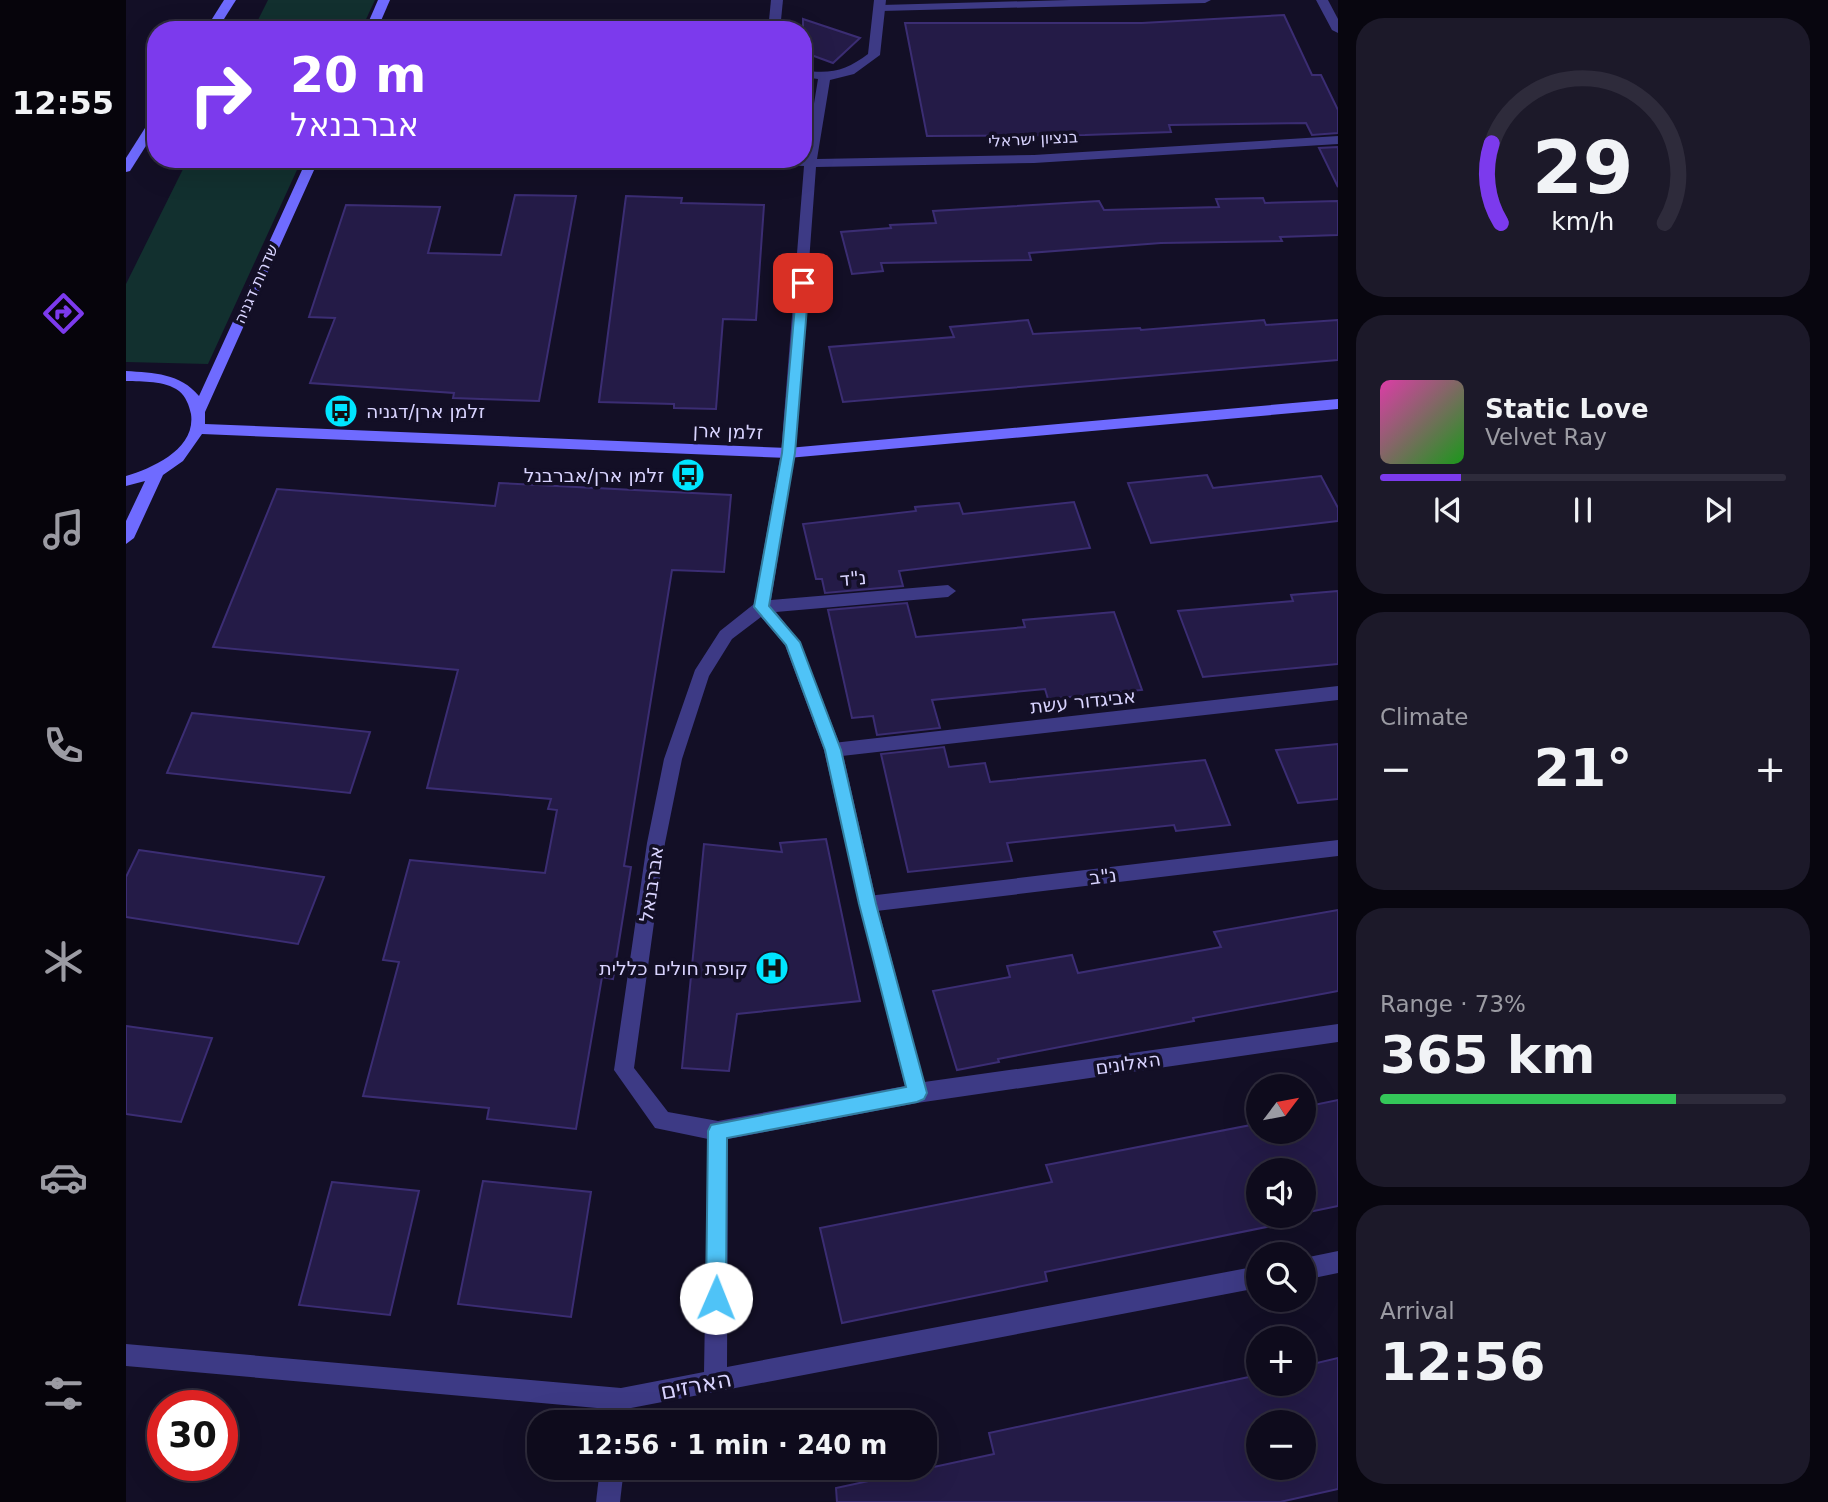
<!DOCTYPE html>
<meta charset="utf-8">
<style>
body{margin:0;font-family:"DejaVu Sans",Heebo,sans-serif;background:#1c1929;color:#f1f3f6;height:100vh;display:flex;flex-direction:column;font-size:26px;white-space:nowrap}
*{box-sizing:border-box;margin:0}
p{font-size:23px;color:#9b9ba3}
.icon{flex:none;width:38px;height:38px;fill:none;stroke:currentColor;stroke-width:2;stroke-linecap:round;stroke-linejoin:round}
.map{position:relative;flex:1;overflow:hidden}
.sheet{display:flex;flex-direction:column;gap:18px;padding:18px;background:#08060f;width:490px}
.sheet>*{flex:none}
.top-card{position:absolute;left:21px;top:21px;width:665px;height:147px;border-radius:28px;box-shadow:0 7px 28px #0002,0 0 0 2px #2e2b3b;background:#7c3aed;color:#fff;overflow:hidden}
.needle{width:46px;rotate:58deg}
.buttons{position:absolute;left:1120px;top:1074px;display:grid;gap:14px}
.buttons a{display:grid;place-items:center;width:70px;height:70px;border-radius:50%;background:#0e0b1c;box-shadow:0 7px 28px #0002,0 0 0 2px #2e2b3b;font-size:35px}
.speed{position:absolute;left:21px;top:1390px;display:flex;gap:14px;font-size:35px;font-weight:700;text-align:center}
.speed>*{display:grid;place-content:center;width:91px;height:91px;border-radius:50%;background:#0e0b1c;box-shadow:0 7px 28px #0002,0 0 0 2px #2e2b3b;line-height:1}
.speed .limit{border:10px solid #d22;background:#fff;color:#111}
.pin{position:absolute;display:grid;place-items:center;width:60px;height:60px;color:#fff;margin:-30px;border-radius:14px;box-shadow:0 4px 10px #0006}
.me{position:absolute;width:77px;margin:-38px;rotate:1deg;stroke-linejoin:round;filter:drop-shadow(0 0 5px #0008)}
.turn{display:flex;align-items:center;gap:24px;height:147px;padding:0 28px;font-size:32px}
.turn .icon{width:91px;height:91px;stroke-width:2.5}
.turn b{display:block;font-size:49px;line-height:60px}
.big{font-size:52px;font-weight:700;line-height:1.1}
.sheet .tile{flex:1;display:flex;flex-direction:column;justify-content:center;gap:10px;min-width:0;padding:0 24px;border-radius:28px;background:#1c1929}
.sheet .dial{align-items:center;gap:0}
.dial svg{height:182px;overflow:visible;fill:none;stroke:#2e2b3b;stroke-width:7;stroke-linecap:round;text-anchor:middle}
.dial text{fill:#f1f3f6;stroke:none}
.song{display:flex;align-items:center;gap:21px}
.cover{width:84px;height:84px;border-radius:10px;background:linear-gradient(135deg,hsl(320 70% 55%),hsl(120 70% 35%))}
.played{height:7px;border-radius:4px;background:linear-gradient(90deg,#7c3aed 20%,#2e2b3b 20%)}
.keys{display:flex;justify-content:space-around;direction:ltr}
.heat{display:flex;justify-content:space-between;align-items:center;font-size:38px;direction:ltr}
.charge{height:10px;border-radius:5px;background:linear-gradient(90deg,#34c759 73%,#2e2b3b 0)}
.trip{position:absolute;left:401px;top:1410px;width:410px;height:70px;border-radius:28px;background:#0e0b1c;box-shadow:0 7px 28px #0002,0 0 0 2px #2e2b3b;font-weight:700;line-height:70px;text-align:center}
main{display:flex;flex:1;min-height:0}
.menu{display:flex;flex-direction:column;width:126px;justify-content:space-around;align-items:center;background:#06040b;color:#9b9ba3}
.menu .icon{width:49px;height:49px}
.menu .selected{color:#7c3aed}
.menu b{font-size:32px;color:#f1f3f6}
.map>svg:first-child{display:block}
.green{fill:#12302f}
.building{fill:#241b47;stroke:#3b2d73;stroke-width:2;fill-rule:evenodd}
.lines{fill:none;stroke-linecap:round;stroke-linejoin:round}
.lane{fill:#3d3a85;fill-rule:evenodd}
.street{fill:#3d3a85;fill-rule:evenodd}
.secondary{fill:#6f6bff;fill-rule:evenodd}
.route{fill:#4fc3f7;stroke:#337fa1;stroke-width:2}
.labels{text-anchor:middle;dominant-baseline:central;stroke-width:7;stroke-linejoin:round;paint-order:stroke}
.far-street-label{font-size:16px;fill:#d9d4ff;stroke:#130f26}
.poi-label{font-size:19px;fill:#d9d4ff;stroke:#130f26;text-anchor:end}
.street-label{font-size:19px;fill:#d9d4ff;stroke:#130f26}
.near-street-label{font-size:23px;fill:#d9d4ff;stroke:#130f26}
</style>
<main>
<nav class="menu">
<b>12:55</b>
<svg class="icon selected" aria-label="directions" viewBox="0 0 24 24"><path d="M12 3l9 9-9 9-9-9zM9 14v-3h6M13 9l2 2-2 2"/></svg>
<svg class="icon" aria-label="music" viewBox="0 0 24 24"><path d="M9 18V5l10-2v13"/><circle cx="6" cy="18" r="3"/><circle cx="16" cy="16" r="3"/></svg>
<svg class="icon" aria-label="phone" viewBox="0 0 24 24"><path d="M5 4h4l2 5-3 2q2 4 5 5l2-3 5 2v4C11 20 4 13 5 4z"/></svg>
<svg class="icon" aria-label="climate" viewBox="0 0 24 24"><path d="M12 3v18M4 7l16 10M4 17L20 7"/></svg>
<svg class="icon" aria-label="car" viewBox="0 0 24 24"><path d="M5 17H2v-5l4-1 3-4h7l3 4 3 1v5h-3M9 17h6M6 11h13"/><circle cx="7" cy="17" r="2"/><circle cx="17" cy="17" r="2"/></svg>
<svg class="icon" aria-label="filters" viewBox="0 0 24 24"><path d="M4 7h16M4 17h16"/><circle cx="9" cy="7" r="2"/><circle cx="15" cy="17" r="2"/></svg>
</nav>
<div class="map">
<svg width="1212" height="1502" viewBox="0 0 1212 1502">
<rect width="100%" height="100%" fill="#130f26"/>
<!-- green -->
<g class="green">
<polygon points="142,0 249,0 235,30 127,30"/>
<polygon points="62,159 176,159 82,364 0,362 0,284"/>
</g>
<!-- building -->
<g class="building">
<polygon points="1158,15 1186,75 1195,75 1212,110 1212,133 1186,135 1180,123 1043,125 1045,132 959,135 801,136 779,23 1016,23"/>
<polygon points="677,19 734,38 707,63 677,52"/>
<polygon points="1212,147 1212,187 1193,148"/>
<polygon points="389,195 450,196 413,401 327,398 328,393 184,383 209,318 183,317 220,205 314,207 302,253 375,255"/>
<polygon points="500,196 556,198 555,203 638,205 630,320 597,319 590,409 548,408 548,404 473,402"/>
<polygon points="1137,198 1139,203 1212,201 1212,235 1154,237 1156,241 1035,243 903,253 905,260 755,263 757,271 726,274 715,232 765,228 764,225 810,223 807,211 973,201 978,210 1093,207 1090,199"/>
<polygon points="902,320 907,334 1014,328 1015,330 1138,320 1140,325 1212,320 1212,360 717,402 703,347 828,337 824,327"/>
<polygon points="1081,475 1087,488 1195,476 1212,508 1212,521 1025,543 1002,483"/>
<polygon points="373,483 605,495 598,572 546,570 498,866 505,867 487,979 476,977 450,1129 361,1119 363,1108 237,1096 273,962 257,960 284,860 419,873 431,810 422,809 425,799 301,788 332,670 87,647 151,489 369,506"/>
<polygon points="948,502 964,548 773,571 777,586 699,593 696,579 690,579 677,524 790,511 789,507 833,503 837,514"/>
<polygon points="1212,591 1212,664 1077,677 1052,611 1167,601 1165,595"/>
<polygon points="781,603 790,637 899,627 897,620 988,612 1016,690 922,699 919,689 806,700 814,728 751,735 747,716 726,718 702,610"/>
<polygon points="66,713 244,732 224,793 41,773"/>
<polygon points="1212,744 1212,799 1172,803 1150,750"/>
<polygon points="818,747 823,767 859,763 864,782 1079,760 1104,825 1050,831 1048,825 881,843 886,861 782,872 755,754"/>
<polygon points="700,839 734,1001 611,1014 603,1071 556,1068 578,844 656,852 654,843"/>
<polygon points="13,850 198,877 172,944 0,917 0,877"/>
<polygon points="1212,910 1212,991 1067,1018 1068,1021 872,1059 873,1062 831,1070 807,991 884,977 881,966 946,955 952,973 1095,947 1088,932"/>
<polygon points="0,1026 86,1038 55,1122 0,1114"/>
<polygon points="1212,1100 1212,1206 1178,1213 1178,1171 1132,1171 1132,1216 1162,1216 1165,1222 919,1272 921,1281 716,1323 694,1228 926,1182 920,1165 1125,1125 1128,1132 1178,1132 1178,1107"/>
<polygon points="357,1181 465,1192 445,1317 332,1304"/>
<polygon points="206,1182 293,1191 264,1315 173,1305"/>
<path d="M1212 1358V1489L1154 1502H711L710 1488 868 1454 863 1433 1132 1375V1384H1178V1366ZM1132 1423H1178V1468H1132Z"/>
</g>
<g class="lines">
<!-- lane -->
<g class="lane">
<polygon points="943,0 1085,0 1079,3 755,11 749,8 755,5"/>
<polygon points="1212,686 1212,700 707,757 701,755 698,750 701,745 707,743"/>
<polygon points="1212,840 1212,856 742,912 735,910 733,904 735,898 742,896"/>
<polygon points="1212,1024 1212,1042 791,1103 784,1100 781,1093 784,1086 791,1083"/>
</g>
<!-- street -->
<g class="street">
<polygon points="645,0 657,0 654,30 642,30"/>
<path d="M748 0H760L754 55 728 74 704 80 691 159 908 155 1212 136V144L908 163 690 167 669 453 645 600 822 585 830 591 822 597 650 612 674 642 716 750 751 904 801 1093 798 1100 791 1103 602 1139 601 1367 1132 1266V1288L505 1408 504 1423H480L482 1409 0 1366V1344L495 1388 578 1372 582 1139 529 1128 488 1070 521 843 538 759 569 670 594 631 628 604 655 453 678 166 604 163 598 159H679L692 79 677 77V70C704 75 721 70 742 54ZM635 617 659 645 698 750 733 904 779 1086 592 1121 542 1112 508 1068 539 843 556 759 583 676 606 639Z"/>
<polygon points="1190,0 1202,0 1212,19 1212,33 1206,30"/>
<polygon points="1212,1251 1212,1273 1178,1280 1178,1258"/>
<polygon points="474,1468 498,1468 494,1502 470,1502"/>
</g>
<!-- secondary -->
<g class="secondary">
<polygon points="98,0 110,0 91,30 79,30"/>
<polygon points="252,0 264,0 251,30 239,30"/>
<polygon points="30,116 30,130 4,171 0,172 0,158 26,117"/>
<path d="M181 159H193L79 412V424L662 448 1212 399V409L662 458 76 434 57 461 37 475 8 538 0 544V521L19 481 0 486V476C27 468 70 449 65 414 63 405 60 397 53 391 38 380 17 382 0 381V371C28 373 54 373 73 396Z"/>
</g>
</g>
<!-- route -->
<polygon class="route" points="677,279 683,283 669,453 643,606 674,642 715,750 750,904 801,1093 798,1099 791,1102 601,1138 600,1298 597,1305 590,1308 583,1305 580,1298 582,1131 585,1125 780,1087 733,904 699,750 660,645 628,607 656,453 671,283"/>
<!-- icons -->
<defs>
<symbol id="bus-disc" viewBox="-11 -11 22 22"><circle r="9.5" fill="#00e5ff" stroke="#130f26"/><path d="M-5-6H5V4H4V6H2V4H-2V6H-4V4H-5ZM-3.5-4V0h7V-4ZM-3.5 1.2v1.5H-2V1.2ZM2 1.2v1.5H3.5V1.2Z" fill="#111"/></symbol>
<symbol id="hospital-disc" viewBox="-11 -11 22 22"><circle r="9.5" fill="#00e5ff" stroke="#130f26"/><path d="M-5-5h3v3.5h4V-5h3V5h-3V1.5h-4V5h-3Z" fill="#111"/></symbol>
</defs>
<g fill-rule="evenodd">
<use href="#bus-disc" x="196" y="392" width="38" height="38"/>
<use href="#bus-disc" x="543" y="456" width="38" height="38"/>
<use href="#hospital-disc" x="627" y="949" width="38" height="38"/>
</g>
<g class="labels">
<!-- far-street labels -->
<g class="far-street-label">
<text transform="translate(907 139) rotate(-3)">בנציון ישראלי</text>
<text transform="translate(130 284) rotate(-66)">שדרות דגניה</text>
</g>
<!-- poi labels -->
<g class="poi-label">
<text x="240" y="411" text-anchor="start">זלמן ארן/דגניה</text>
<text x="538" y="475">זלמן ארן/אברבנל</text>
<text x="622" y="968">קופת חולים כללית</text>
</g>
<!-- street labels -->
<g class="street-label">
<text transform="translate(602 431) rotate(2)">זלמן ארן</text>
<text transform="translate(727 578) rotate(-5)">נ"ד</text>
<text transform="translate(957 701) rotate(-6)">אביגדור עשת</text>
<text transform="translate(977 876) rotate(-7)">נ"ב</text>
<text transform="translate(525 884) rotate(-82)">אברבנאל</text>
<text transform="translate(1002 1063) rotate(-8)">האלונים</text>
</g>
<!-- near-street labels -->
<g class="near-street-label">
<text transform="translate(570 1385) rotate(-11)">הארזים</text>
</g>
</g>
</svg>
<div class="buttons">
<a><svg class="needle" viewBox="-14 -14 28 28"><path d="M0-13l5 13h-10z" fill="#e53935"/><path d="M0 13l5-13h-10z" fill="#9b9ba3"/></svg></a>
<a><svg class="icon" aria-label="sound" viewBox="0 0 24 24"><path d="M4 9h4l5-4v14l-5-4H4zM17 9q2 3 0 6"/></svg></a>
<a><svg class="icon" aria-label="search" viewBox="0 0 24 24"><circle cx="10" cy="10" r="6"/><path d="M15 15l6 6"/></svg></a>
<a>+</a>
<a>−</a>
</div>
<div class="speed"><div class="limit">30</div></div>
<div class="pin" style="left:677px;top:283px;background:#d93025"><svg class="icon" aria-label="arrive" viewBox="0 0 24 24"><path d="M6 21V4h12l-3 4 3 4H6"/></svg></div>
<svg class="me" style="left:590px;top:1298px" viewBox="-20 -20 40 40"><circle r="19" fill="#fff"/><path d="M0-13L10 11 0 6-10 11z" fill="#4fc3f7"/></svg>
<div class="trip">12:56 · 1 min · 240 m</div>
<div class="top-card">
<div class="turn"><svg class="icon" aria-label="right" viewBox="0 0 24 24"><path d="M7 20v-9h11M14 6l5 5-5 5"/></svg><div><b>20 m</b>אברבנאל</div></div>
</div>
</div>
<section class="sheet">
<div class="tile dial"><svg viewBox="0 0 100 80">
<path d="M14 69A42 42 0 1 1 86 69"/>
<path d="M14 69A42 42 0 0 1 10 34" stroke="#7c3aed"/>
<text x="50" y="56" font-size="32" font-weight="700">29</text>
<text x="50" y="72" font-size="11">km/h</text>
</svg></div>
<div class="tile">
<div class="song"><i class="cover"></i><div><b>Static Love</b><p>Velvet Ray</p></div></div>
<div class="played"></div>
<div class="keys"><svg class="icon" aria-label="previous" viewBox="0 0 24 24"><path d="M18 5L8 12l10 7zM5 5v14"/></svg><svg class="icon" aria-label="pause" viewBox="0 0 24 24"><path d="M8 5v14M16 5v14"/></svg><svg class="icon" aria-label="next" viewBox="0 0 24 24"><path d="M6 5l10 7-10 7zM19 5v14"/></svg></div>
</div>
<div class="tile"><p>Climate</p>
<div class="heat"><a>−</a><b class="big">21°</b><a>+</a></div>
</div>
<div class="tile"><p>Range · 73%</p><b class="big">365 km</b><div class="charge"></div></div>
<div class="tile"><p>Arrival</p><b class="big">12:56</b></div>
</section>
</main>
